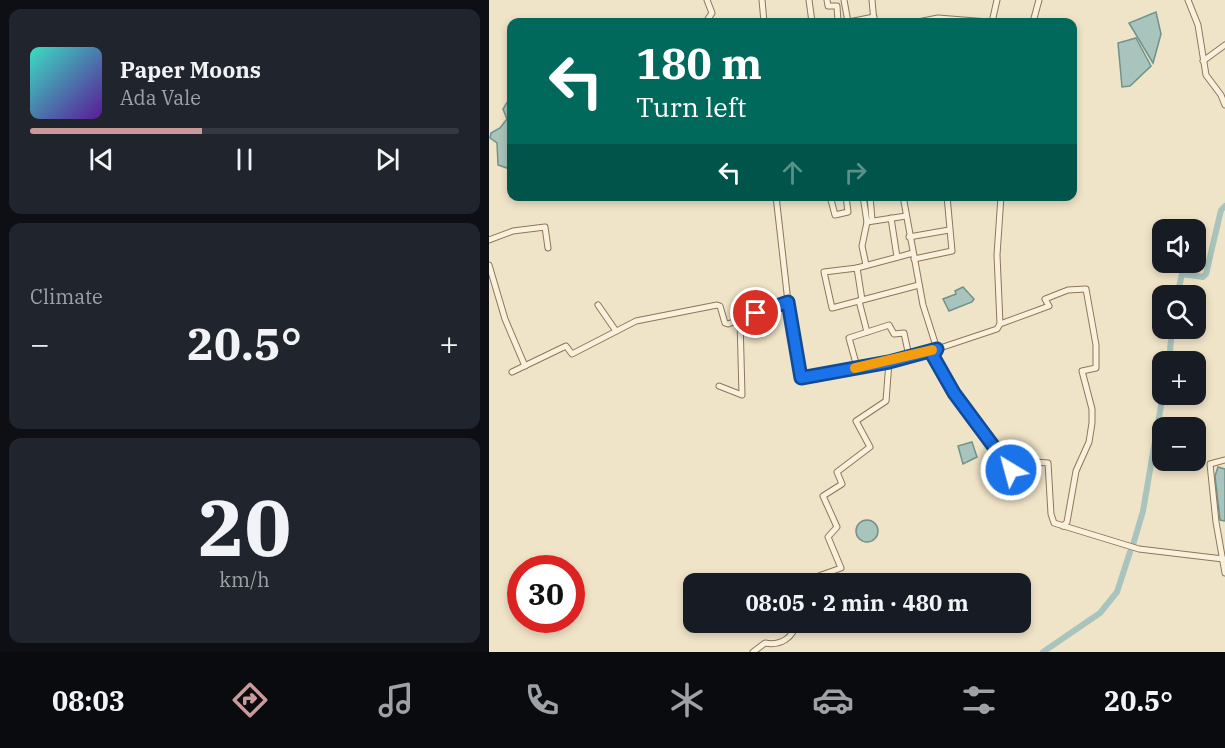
<!DOCTYPE html>
<meta charset="utf-8">
<style>
body{margin:0;font-family:"IBM Plex Serif",serif;background:#20242c;color:#f1f3f6;height:100vh;display:flex;flex-direction:column;font-size:22px;white-space:nowrap}
*{box-sizing:border-box;margin:0}
p{font-size:20px;color:#9ea1a6}
.icon{flex:none;width:33px;height:33px;fill:none;stroke:currentColor;stroke-width:2;stroke-linecap:round;stroke-linejoin:round}
.map{position:relative;flex:1;overflow:hidden}
.details{display:flex;flex-direction:column;gap:9px;padding:9px;background:#0d0f14;width:489px}
.details>*{flex:none}
.top-card{position:absolute;left:18px;top:18px;width:570px;height:183px;border-radius:12px;box-shadow:0 3px 9px #0003;background:#00695c;color:#fff;overflow:hidden}
.buttons{position:absolute;left:663px;top:219px;display:grid;gap:12px}
.buttons a{display:grid;place-items:center;width:54px;height:54px;border-radius:12px;background:#171b24;box-shadow:0 3px 9px #0003;font-size:30px}
.speed{position:absolute;left:18px;top:555px;display:flex;gap:12px;font-size:30px;font-weight:700;text-align:center}
.speed>*{display:grid;place-content:center;width:78px;height:78px;border-radius:50%;background:#171b24;box-shadow:0 3px 9px #0003;line-height:1}
.speed .limit{border:9px solid #d22;background:#fff;color:#111}
.pin{position:absolute;display:grid;place-items:center;width:51px;height:51px;color:#fff;margin:-26px;border:3px solid #fff;border-radius:50%;box-shadow:0 2px 6px #0007}
.me{position:absolute;width:66px;margin:-33px;rotate:323deg;stroke-linejoin:round;filter:drop-shadow(0 0 4px #0008)}
.turn{display:flex;align-items:center;gap:21px;height:126px;padding:0 30px;font-size:27px}
.turn .icon{width:78px;height:78px;stroke-width:2.5}
.turn b{display:block;font-size:42px;line-height:51px}
.lanes{display:flex;align-items:center;height:57px;padding:0 30px;background:#0003;justify-content:center;gap:30px;direction:ltr}
.lanes .off{opacity:.35}
.big{font-size:45px;font-weight:700;line-height:1.1}
.details .card{flex:1;display:flex;flex-direction:column;justify-content:center;gap:9px;min-width:0;padding:0 21px;border-radius:12px;background:#20242c}
.details .dial{align-items:center;gap:0}
.dial b{font-size:78px;line-height:1}
.song{display:flex;align-items:center;gap:18px}
.cover{width:72px;height:72px;border-radius:9px;background:linear-gradient(135deg,hsl(170 70% 55%),hsl(270 70% 35%))}
.played{height:6px;border-radius:3px;background:linear-gradient(90deg,#cc999b 40%,#363941 40%)}
.keys{display:flex;justify-content:space-around;direction:ltr}
.heat{display:flex;justify-content:space-between;align-items:center;font-size:33px;direction:ltr}
.trip{position:absolute;left:194px;top:573px;width:348px;height:60px;border-radius:12px;background:#171b24;box-shadow:0 3px 9px #0003;font-weight:700;line-height:60px;text-align:center}
.menu{display:flex;height:96px;justify-content:space-around;align-items:center;background:#090b0e;color:#9ea1a6}
.menu .icon{width:42px;height:42px}
.menu .selected{color:#cc999b}
.menu b{font-size:27px;color:#f1f3f6}
main{display:flex;flex:1;min-height:0}
.map>svg:first-child{display:block}
.water{fill:#a9c4bc;stroke:#6f938a;stroke-width:1.5}
.lines{fill:none;stroke-linecap:round;stroke-linejoin:round}
.canal{stroke:#a9c4bc;stroke-width:6}
.street-casing{stroke:#8d765c;stroke-width:7}
.street{stroke:#faf1dc;stroke-width:5}
.route-casing{stroke:#114b97;stroke-width:15}
.route{stroke:#1a73e8;stroke-width:10}
.slow{stroke:#f59e0b;stroke-width:10}
</style>
<main>
<section class="details">
<div class="card">
<div class="song"><i class="cover"></i><div><b>Paper Moons</b><p>Ada Vale</p></div></div>
<div class="played"></div>
<div class="keys"><svg class="icon" aria-label="previous" viewBox="0 0 24 24"><path d="M18 5L8 12l10 7zM5 5v14"/></svg><svg class="icon" aria-label="pause" viewBox="0 0 24 24"><path d="M8 5v14M16 5v14"/></svg><svg class="icon" aria-label="next" viewBox="0 0 24 24"><path d="M6 5l10 7-10 7zM19 5v14"/></svg></div>
</div>
<div class="card"><p>Climate</p>
<div class="heat"><a>−</a><b class="big">20.5°</b><a>+</a></div>
</div>
<div class="card dial"><b>20</b><p>km/h</p></div>
</section>
<div class="map">
<svg width="736" height="652" viewBox="0 0 736 652">
<rect width="100%" height="100%" fill="#f0e4c8"/>
<!-- water -->
<g class="water">
<polygon points="667,12 672,34 664,63 640,23"/>
<polygon points="647,38 662,66 641,86 633,87 629,43"/>
<polygon points="22,96 22,163 18,168 9,165 8,143 1,138 2,133 11,128 18,119 14,109"/>
<polygon points="474,287 485,299 483,302 460,311 454,299 467,294 466,291"/>
<polygon points="483,442 488,457 474,464 469,446"/>
<polygon points="729,467 736,469 736,521 731,520 726,476"/>
<circle cx="378" cy="531" r="11"/>
</g>
<g class="lines">
<!-- canal -->
<g class="canal">
<polyline points="688,296 693,274 714,277 717,274 732,210 736,206"/>
<polyline points="680,362 683,328"/>
<polyline points="644,545 654,511 674,394"/>
<polyline points="554,652 611,613 628,592 641,552"/>
</g>
<defs>
<g id="street">
<polyline points="273,0 275,22"/>
<polyline points="320,0 323,22"/>
<polyline points="338,0 339,6 348,6 349,22"/>
<polyline points="355,0 359,22"/>
<polyline points="383,0 385,22"/>
<polyline points="699,0 709,25 717,75 732,95 736,105"/>
<polyline points="217,22 223,13 218,0"/>
<polyline points="360,22 385,17"/>
<polyline points="429,22 449,18 499,22"/>
<polyline points="503,22 508,0"/>
<polyline points="544,22 550,0"/>
<polyline points="714,61 736,45"/>
<polyline points="287,196 299,302 312,378 400,362 448,349 434,305 414,196"/>
<polyline points="341,196 346,215 359,212 357,196"/>
<polyline points="374,196 378,222 417,216"/>
<polyline points="381,196 383,220"/>
<polyline points="512,196 508,255 511,324 508,329 448,349 444,356 465,393 508,451 514,454 522,470 546,462 559,463 562,514 565,523 650,549 734,559"/>
<polyline points="402,218 408,257"/>
<polyline points="420,237 460,230"/>
<polyline points="0,240 24,231 56,227 59,248"/>
<polyline points="425,259 463,251 458,196"/>
<polyline points="0,265 16,319 36,366"/>
<polyline points="377,265 373,246 378,222"/>
<polyline points="368,268 424,253"/>
<polyline points="373,300 368,268 335,272 343,308 430,285"/>
<polyline points="370,301 378,332"/>
<polyline points="109,305 127,331"/>
<polyline points="511,324 560,306 556,299 579,290 597,289 607,345 607,368 593,371 603,409 603,423 600,442 587,471 578,522 574,526"/>
<polyline points="368,367 360,338 400,325 405,334 415,333 420,356"/>
<polyline points="23,372 77,346 83,354 147,321 228,305 231,306 236,323 239,324 299,302"/>
<polyline points="230,386 253,395 251,319"/>
<polyline points="736,460 721,464 727,522 736,573"/>
<polyline points="326,584 324,578 352,568 339,537 348,527 334,496 353,484 348,472 381,447 367,421 397,401 400,362"/>
<path d="M264 652 276 643C291 646 305 638 307 622"/>
</g>
</defs>
<!-- street casing -->
<use href="#street" class="street-casing"/>
<!-- street -->
<use href="#street" class="street"/>
</g>
<g class="lines">
<defs>
<polyline id="route" points="267,313 299,302 312,378 400,362 448,349 444,356 465,393 508,451 514,454 522,470"/>
</defs>
<!-- route casing -->
<use href="#route" class="route-casing"/>
<!-- route -->
<use href="#route" class="route"/>
<!-- slow -->
<polyline class="slow" points="366,368 443,350"/>
</g>
</svg>
<div class="buttons">
<a><svg class="icon" aria-label="sound" viewBox="0 0 24 24"><path d="M4 9h4l5-4v14l-5-4H4zM17 9q2 3 0 6"/></svg></a>
<a><svg class="icon" aria-label="search" viewBox="0 0 24 24"><circle cx="10" cy="10" r="6"/><path d="M15 15l6 6"/></svg></a>
<a>+</a>
<a>−</a>
</div>
<div class="speed"><div class="limit">30</div></div>
<div class="pin" style="left:267px;top:313px;background:#d93025"><svg class="icon" aria-label="arrive" viewBox="0 0 24 24"><path d="M6 21V4h12l-3 4 3 4H6"/></svg></div>
<svg class="me" style="left:522px;top:470px" viewBox="-20 -20 40 40"><circle r="17" fill="#1a73e8" stroke="#fff" stroke-width="3"/><path d="M0-11L8 9 0 5-8 9z" fill="#fff"/></svg>
<div class="trip">08:05 · 2 min · 480 m</div>
<div class="top-card">
<div class="turn"><svg class="icon" aria-label="left" viewBox="0 0 24 24"><path d="M17 20v-9H6M10 6l-5 5 5 5"/></svg><div><b>180 m</b>Turn left</div></div>
<div class="lanes"><svg class="icon" aria-label="left" viewBox="0 0 24 24"><path d="M17 20v-9H6M10 6l-5 5 5 5"/></svg><svg class="icon off" aria-label="ahead" viewBox="0 0 24 24"><path d="M12 20V5M6 11l6-6 6 6"/></svg><svg class="icon off" aria-label="right" viewBox="0 0 24 24"><path d="M7 20v-9h11M14 6l5 5-5 5"/></svg></div>
</div>
</div>
</main>
<nav class="menu">
<b>08:03</b>
<svg class="icon selected" aria-label="directions" viewBox="0 0 24 24"><path d="M12 3l9 9-9 9-9-9zM9 14v-3h6M13 9l2 2-2 2"/></svg>
<svg class="icon" aria-label="music" viewBox="0 0 24 24"><path d="M9 18V5l10-2v13"/><circle cx="6" cy="18" r="3"/><circle cx="16" cy="16" r="3"/></svg>
<svg class="icon" aria-label="phone" viewBox="0 0 24 24"><path d="M5 4h4l2 5-3 2q2 4 5 5l2-3 5 2v4C11 20 4 13 5 4z"/></svg>
<svg class="icon" aria-label="climate" viewBox="0 0 24 24"><path d="M12 3v18M4 7l16 10M4 17L20 7"/></svg>
<svg class="icon" aria-label="car" viewBox="0 0 24 24"><path d="M5 17H2v-5l4-1 3-4h7l3 4 3 1v5h-3M9 17h6M6 11h13"/><circle cx="7" cy="17" r="2"/><circle cx="17" cy="17" r="2"/></svg>
<svg class="icon" aria-label="filters" viewBox="0 0 24 24"><path d="M4 7h16M4 17h16"/><circle cx="9" cy="7" r="2"/><circle cx="15" cy="17" r="2"/></svg>
<b>20.5°</b>
</nav>
